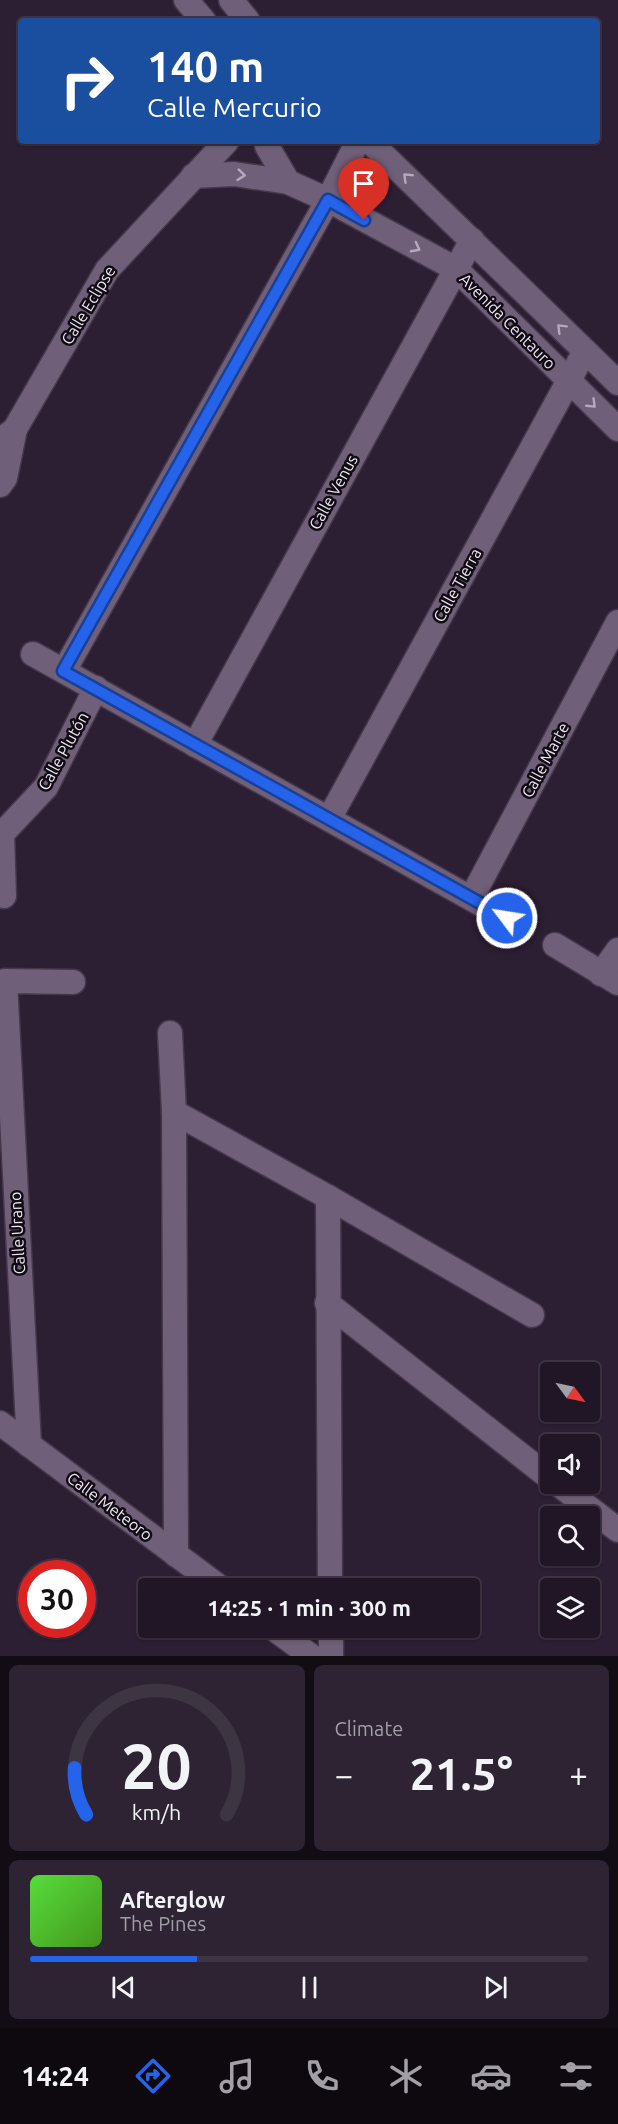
<!DOCTYPE html>
<meta charset="utf-8">
<style>
body{margin:0;font-family:Ubuntu,sans-serif;background:#2d2332;color:#f1f3f6;height:100vh;display:flex;flex-direction:column;font-size:22px;white-space:nowrap}
*{box-sizing:border-box;margin:0}
p{font-size:20px;color:#a29fa7}
.icon{flex:none;width:33px;height:33px;fill:none;stroke:currentColor;stroke-width:2;stroke-linecap:round;stroke-linejoin:round}
.map{position:relative;height:1656px;overflow:hidden}
.panel{display:flex;flex-direction:column;gap:9px;padding:9px;background:#120c15;flex:1}
.panel>*{flex:none}
.guide{position:absolute;left:18px;top:18px;width:582px;height:126px;border-radius:6px;box-shadow:0 2px 4px #0004,0 0 0 2px #3e3543;background:#1a4fa0;color:#fff;overflow:hidden}
.needle{width:39px;rotate:123deg}
.tools{position:absolute;left:540px;top:1362px;display:grid;gap:12px}
.tools a{display:grid;place-items:center;width:60px;height:60px;border-radius:6px;background:#211626;box-shadow:0 2px 4px #0004,0 0 0 2px #3e3543;font-size:30px}
.speed{position:absolute;left:18px;top:1560px;display:flex;gap:12px;font-size:30px;font-weight:700;text-align:center}
.speed>*{display:grid;place-content:center;width:78px;height:78px;border-radius:50%;background:#211626;box-shadow:0 2px 4px #0004,0 0 0 2px #3e3543;line-height:1}
.speed .limit{border:9px solid #d22;background:#fff;color:#111}
.pin{position:absolute;display:grid;place-items:center;width:51px;height:51px;color:#fff;margin:-62px -26px;border-radius:50% 50% 50% 0;rotate:-45deg;box-shadow:0 0 6px #0007}
.pin .icon{rotate:45deg}
.me{position:absolute;width:66px;margin:-33px;rotate:301deg;stroke-linejoin:round;filter:drop-shadow(0 0 4px #0008)}
.turn{display:flex;align-items:center;gap:21px;height:126px;padding:0 30px;font-size:27px}
.turn .icon{width:78px;height:78px;stroke-width:2.5}
.turn b{display:block;font-size:42px;line-height:51px}
.big{font-size:45px;font-weight:700;line-height:1.1}
.panel .tile{flex:1;display:flex;flex-direction:column;justify-content:center;gap:9px;min-width:0;padding:0 21px;border-radius:9px;background:#2d2332}
.panel .dial{align-items:center;gap:0}
.dial svg{height:156px;overflow:visible;fill:none;stroke:#3e3543;stroke-width:7;stroke-linecap:round;text-anchor:middle}
.dial text{fill:#f1f3f6;stroke:none}
.song{display:flex;align-items:center;gap:18px}
.cover{width:72px;height:72px;border-radius:9px;background:linear-gradient(135deg,hsl(110 70% 55%),hsl(100 70% 35%))}
.played{height:6px;border-radius:3px;background:linear-gradient(90deg,#2563eb 30%,#3e3543 30%)}
.keys{display:flex;justify-content:space-around;direction:ltr}
.heat{display:flex;justify-content:space-between;align-items:center;font-size:33px;direction:ltr}
.panel .tiles{flex:1;display:grid;gap:9px;grid-template-columns:1fr 1fr}
.tile:last-child{grid-column:span 2}
.trip{position:absolute;left:138px;top:1578px;width:342px;height:60px;border-radius:6px;background:#211626;box-shadow:0 2px 4px #0004,0 0 0 2px #3e3543;font-weight:700;line-height:60px;text-align:center}
.menu{display:flex;height:96px;justify-content:space-around;align-items:center;background:#0d090f;color:#a29fa7}
.menu .icon{width:42px;height:42px}
.menu .active{color:#2563eb}
.menu b{font-size:27px;color:#f1f3f6}
.map>svg:first-child{display:block}
.lines{fill:none;stroke-linecap:round;stroke-linejoin:round}
.minor-casing{stroke:#44384a;stroke-width:27}
.minor{stroke:#705f78;stroke-width:24}
.oneway{stroke:#b6a9bc}
.route-casing{stroke:#184099;stroke-width:15}
.route{stroke:#2563eb;stroke-width:10}
.labels{text-anchor:middle;dominant-baseline:central;stroke-width:5;stroke-linejoin:round;paint-order:stroke}
.street-label{font-size:16px;fill:#efe6f4;stroke:#110b14}
</style>
<div class="map">
<svg width="618" height="1656" viewBox="0 0 618 1656">
<rect width="100%" height="100%" fill="#2c1e33"/>
<g class="lines">
<defs>
<g id="minor">
<polyline points="186,0 204,21"/>
<polyline points="231,0 248,21"/>
<polyline points="267,141 267,146 288,182"/>
<polyline points="369,141 618,383"/>
<polyline points="193,176 234,174 288,182 328,200 456,269 618,429"/>
<polyline points="0,441 15,429 107,270 227,141"/>
<polyline points="0,485 5,478 15,429"/>
<polyline points="33,654 506,918"/>
<polyline points="64,671 328,200 358,141"/>
<polyline points="195,745 472,240"/>
<polyline points="329,819 585,351"/>
<polyline points="2,834 4,896"/>
<polyline points="0,836 46,787 96,688"/>
<polyline points="472,897 618,622"/>
<polyline points="555,945 618,983"/>
<polyline points="601,974 618,950"/>
<polyline points="170,1033 174,1112 176,1555"/>
<polyline points="174,1112 328,1197 532,1315"/>
<polyline points="328,1197 330,1588"/>
<polyline points="327,1303 550,1478"/>
<polyline points="0,1423 221,1588"/>
<polyline points="29,1445 5,981 73,982"/>
<polyline points="558,1484 618,1530"/>
<polyline points="273,1628 311,1656"/>
<polyline points="331,1628 331,1656"/>
</g>
</defs>
<!-- minor casing -->
<use href="#minor" class="minor-casing"/>
<!-- minor -->
<use href="#minor" class="minor"/>
</g>
<!-- one-way arrows -->
<defs><path id="oneway-chevron" d="M-2-3.5L2.5 0L-2 3.5" fill="none" stroke-width="1.6" stroke-linecap="round" stroke-linejoin="round" transform="scale(1.5)"/></defs>
<g class="oneway">
<use href="#oneway-chevron" transform="translate(241 175) rotate(6)"/>
<use href="#oneway-chevron" transform="translate(407 177) rotate(-136)"/>
<use href="#oneway-chevron" transform="translate(416 248) rotate(28)"/>
<use href="#oneway-chevron" transform="translate(561 328) rotate(-135)"/>
<use href="#oneway-chevron" transform="translate(592 404) rotate(44)"/>
</g>
<g class="lines">
<defs>
<polyline id="route" points="364,220 328,200 63,671 507,918"/>
</defs>
<!-- route casing -->
<use href="#route" class="route-casing"/>
<!-- route -->
<use href="#route" class="route"/>
</g>
<g class="labels">
<!-- street labels -->
<g class="street-label">
<text transform="translate(88 305) rotate(-59)">Calle Eclipse</text>
<text transform="translate(508 321) rotate(45)">Avenida Centauro</text>
<text transform="translate(333 492) rotate(-61)">Calle Venus</text>
<text transform="translate(457 585) rotate(-61)">Calle Tierra</text>
<text transform="translate(63 751) rotate(-61)">Calle Plutón</text>
<text transform="translate(545 760) rotate(-62)">Calle Marte</text>
<text transform="translate(17 1233) rotate(-93)">Calle Urano</text>
<text transform="translate(110 1506) rotate(37)">Calle Meteoro</text>
</g>
</g>
</svg>
<div class="tools">
<a><svg class="needle" viewBox="-14 -14 28 28"><path d="M0-13l5 13h-10z" fill="#e53935"/><path d="M0 13l5-13h-10z" fill="#a29fa7"/></svg></a>
<a><svg class="icon" aria-label="sound" viewBox="0 0 24 24"><path d="M4 9h4l5-4v14l-5-4H4zM17 9q2 3 0 6"/></svg></a>
<a><svg class="icon" aria-label="search" viewBox="0 0 24 24"><circle cx="10" cy="10" r="6"/><path d="M15 15l6 6"/></svg></a>
<a><svg class="icon" aria-label="layers" viewBox="0 0 24 24"><path d="M12 4l9 5-9 5-9-5zM3 14l9 5 9-5"/></svg></a>
</div>
<div class="speed"><div class="limit">30</div></div>
<div class="pin" style="left:364px;top:220px;background:#d93025"><svg class="icon" aria-label="arrive" viewBox="0 0 24 24"><path d="M6 21V4h12l-3 4 3 4H6"/></svg></div>
<svg class="me" style="left:507px;top:918px" viewBox="-20 -20 40 40"><circle r="17" fill="#2563eb" stroke="#fff" stroke-width="3"/><path d="M0-11L8 9 0 5-8 9z" fill="#fff"/></svg>
<div class="trip">14:25 · 1 min · 300 m</div>
<div class="guide">
<div class="turn"><svg class="icon" aria-label="right" viewBox="0 0 24 24"><path d="M7 20v-9h11M14 6l5 5-5 5"/></svg><div><b>140 m</b>Calle Mercurio</div></div>
</div>
</div>
<section class="panel">
<div class="tiles">
<div class="tile dial"><svg viewBox="0 0 100 80">
<path d="M14 69A42 42 0 1 1 86 69"/>
<path d="M14 69A42 42 0 0 1 8 45" stroke="#2563eb"/>
<text x="50" y="56" font-size="32" font-weight="700">20</text>
<text x="50" y="72" font-size="11">km/h</text>
</svg></div>
<div class="tile"><p>Climate</p>
<div class="heat"><a>−</a><b class="big">21.5°</b><a>+</a></div>
</div>
<div class="tile">
<div class="song"><i class="cover"></i><div><b>Afterglow</b><p>The Pines</p></div></div>
<div class="played"></div>
<div class="keys"><svg class="icon" aria-label="previous" viewBox="0 0 24 24"><path d="M18 5L8 12l10 7zM5 5v14"/></svg><svg class="icon" aria-label="pause" viewBox="0 0 24 24"><path d="M8 5v14M16 5v14"/></svg><svg class="icon" aria-label="next" viewBox="0 0 24 24"><path d="M6 5l10 7-10 7zM19 5v14"/></svg></div>
</div>
</div>
</section>
<nav class="menu">
<b>14:24</b>
<svg class="icon active" aria-label="directions" viewBox="0 0 24 24"><path d="M12 3l9 9-9 9-9-9zM9 14v-3h6M13 9l2 2-2 2"/></svg>
<svg class="icon" aria-label="music" viewBox="0 0 24 24"><path d="M9 18V5l10-2v13"/><circle cx="6" cy="18" r="3"/><circle cx="16" cy="16" r="3"/></svg>
<svg class="icon" aria-label="phone" viewBox="0 0 24 24"><path d="M5 4h4l2 5-3 2q2 4 5 5l2-3 5 2v4C11 20 4 13 5 4z"/></svg>
<svg class="icon" aria-label="climate" viewBox="0 0 24 24"><path d="M12 3v18M4 7l16 10M4 17L20 7"/></svg>
<svg class="icon" aria-label="car" viewBox="0 0 24 24"><path d="M5 17H2v-5l4-1 3-4h7l3 4 3 1v5h-3M9 17h6M6 11h13"/><circle cx="7" cy="17" r="2"/><circle cx="17" cy="17" r="2"/></svg>
<svg class="icon" aria-label="filters" viewBox="0 0 24 24"><path d="M4 7h16M4 17h16"/><circle cx="9" cy="7" r="2"/><circle cx="15" cy="17" r="2"/></svg>
</nav>
